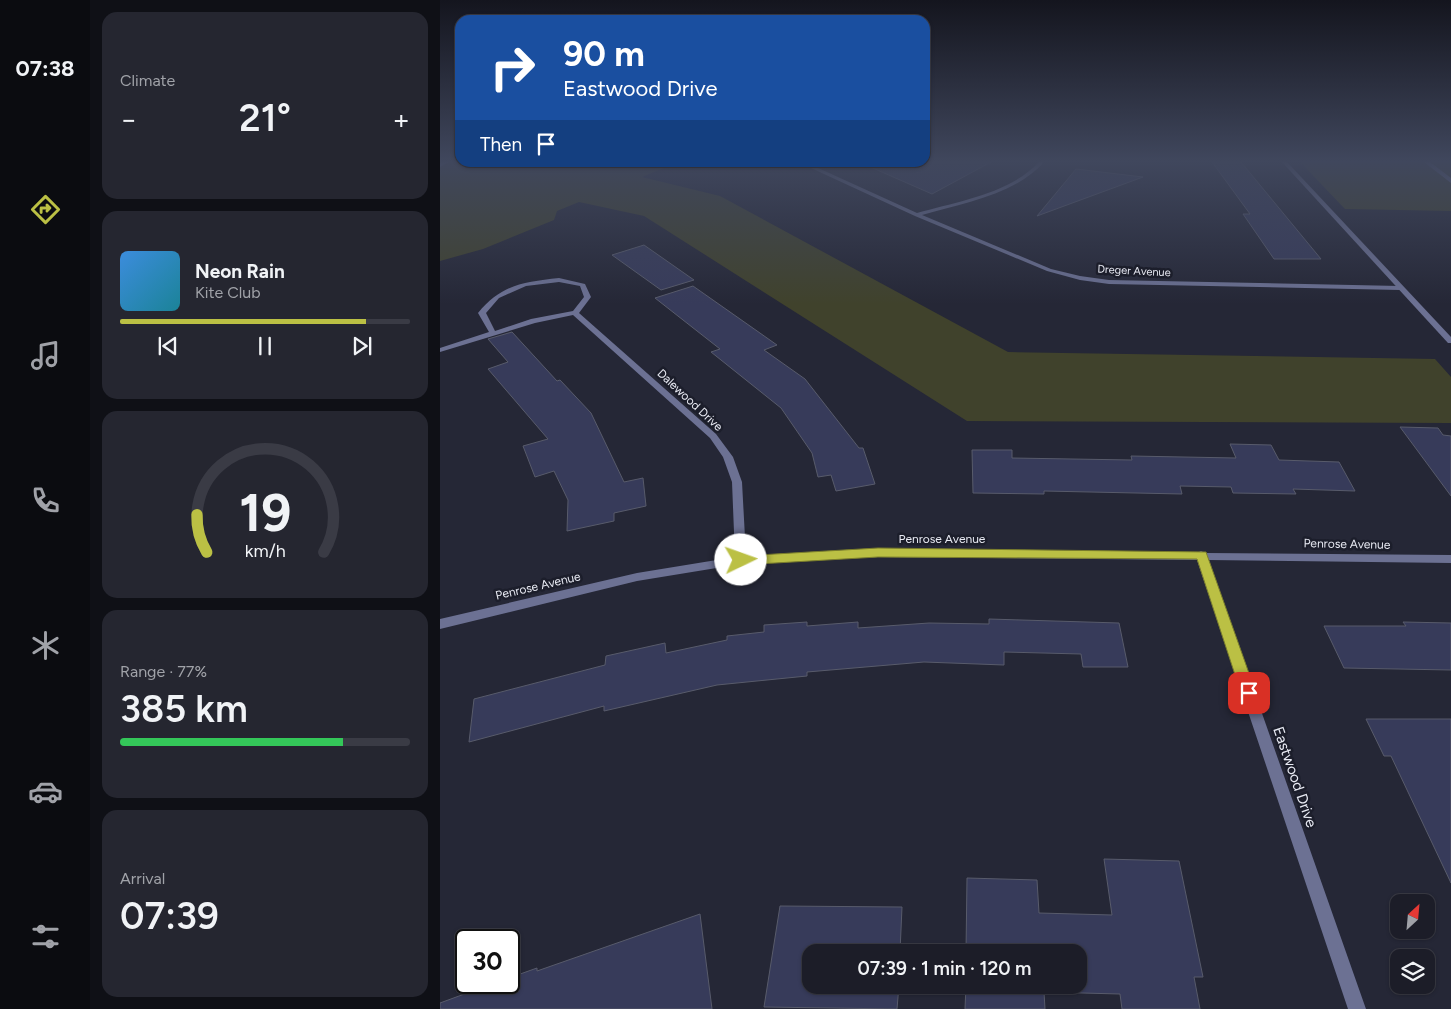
<!DOCTYPE html>
<meta charset="utf-8">
<style>
body{margin:0;font-family:Figtree,sans-serif;background:#252630;color:#f1f3f6;height:100vh;display:flex;flex-direction:column;font-size:19px;white-space:nowrap}
*{box-sizing:border-box;margin:0}
p{font-size:16px;color:#a0a2a8}
.icon{flex:none;width:28px;height:28px;fill:none;stroke:currentColor;stroke-width:2;stroke-linecap:round;stroke-linejoin:round}
.map{position:relative;flex:1;overflow:hidden}
.details{display:flex;flex-direction:column;gap:12px;padding:12px;background:#0f1016;width:350px}
.details>*{flex:none}
.banner{position:absolute;left:15px;top:15px;width:475px;height:152px;border-radius:15px;box-shadow:0 1px 4px #0004,0 0 0 1px #3a3b45;background:#1a4fa0;color:#fff;overflow:hidden}
.needle{width:32px;rotate:26deg}
.controls{position:absolute;left:950px;top:894px;display:grid;gap:10px}
.controls a{display:grid;place-items:center;width:45px;height:45px;border-radius:10px;background:#1c1d28;box-shadow:0 1px 4px #0004,0 0 0 1px #3a3b45;font-size:25px}
.speed{position:absolute;left:15px;top:929px;display:flex;gap:10px;font-size:25px;font-weight:700;text-align:center}
.speed>*{display:grid;place-content:center;width:65px;height:65px;border-radius:50%;background:#1c1d28;box-shadow:0 1px 4px #0004,0 0 0 1px #3a3b45;line-height:1}
.speed .limit{border:2px solid #111;border-radius:8px;background:#fff;color:#111}
.pin{position:absolute;display:grid;place-items:center;width:42px;height:42px;color:#fff;margin:-21px;border-radius:10px;box-shadow:0 2px 8px #0006}
.me{position:absolute;width:55px;margin:-28px;rotate:87deg;stroke-linejoin:round;filter:drop-shadow(0 0 4px #0008)}
.turn{display:flex;align-items:center;gap:18px;height:105px;padding:0 25px;font-size:22px}
.turn .icon{width:65px;height:65px;stroke-width:2.5}
.turn b{display:block;font-size:35px;line-height:42px}
.then{display:flex;align-items:center;height:48px;padding:0 25px;background:#0003;gap:10px;font-size:19px}
.big{font-size:38px;font-weight:600;line-height:1.1}
.details .card{flex:1;display:flex;flex-direction:column;justify-content:center;gap:8px;min-width:0;padding:0 18px;border-radius:15px;background:#252630}
.details .dial{align-items:center;gap:0}
.dial svg{height:130px;overflow:visible;fill:none;stroke:#3a3b45;stroke-width:7;stroke-linecap:round;text-anchor:middle}
.dial text{fill:#f1f3f6;stroke:none}
.song{display:flex;align-items:center;gap:15px}
.cover{width:60px;height:60px;border-radius:8px;background:linear-gradient(135deg,hsl(210 70% 55%),hsl(190 70% 35%))}
.played{height:5px;border-radius:2px;background:linear-gradient(90deg,#bbc044 85%,#3a3b45 85%)}
.keys{display:flex;justify-content:space-around;direction:ltr}
.heat{display:flex;justify-content:space-between;align-items:center;font-size:28px;direction:ltr}
.charge{height:8px;border-radius:4px;background:linear-gradient(90deg,#34c759 77%,#3a3b45 0)}
.trip{position:absolute;left:362px;top:944px;width:285px;height:50px;border-radius:15px;background:#1c1d28;box-shadow:0 1px 4px #0004,0 0 0 1px #3a3b45;font-weight:600;line-height:50px;text-align:center}
main{display:flex;flex:1;min-height:0}
.dock{display:flex;flex-direction:column;width:90px;justify-content:space-around;align-items:center;background:#0b0c10;color:#a0a2a8}
.dock .icon{width:35px;height:35px}
.dock .on{color:#bbc044}
.dock b{font-size:22px;color:#f1f3f6}
.map>svg:first-child{display:block}
.green{fill:#40422c}
.building{fill:#373b5a;stroke:#585b6b}
.lines{fill:none;stroke-linecap:round;stroke-linejoin:round}
.service{fill:#6c7193;fill-rule:evenodd}
.minor{fill:#6c7193;fill-rule:evenodd}
.tertiary{fill:#6c7193;fill-rule:evenodd}
.route{fill:#bbc044;stroke:#7a7d2c}
.labels{text-anchor:middle;dominant-baseline:central;stroke-width:5;stroke-linejoin:round;paint-order:stroke}
.far-street-label{font-size:11px;fill:#e8eaf3;stroke:#1c1e2b}
.street-label{font-size:12px;fill:#e8eaf3;stroke:#1c1e2b}
.near-street-label{font-size:15px;fill:#e8eaf3;stroke:#1c1e2b}
</style>
<main>
<nav class="dock">
<b>07:38</b>
<svg class="icon on" aria-label="directions" viewBox="0 0 24 24"><path d="M12 3l9 9-9 9-9-9zM9 14v-3h6M13 9l2 2-2 2"/></svg>
<svg class="icon" aria-label="music" viewBox="0 0 24 24"><path d="M9 18V5l10-2v13"/><circle cx="6" cy="18" r="3"/><circle cx="16" cy="16" r="3"/></svg>
<svg class="icon" aria-label="phone" viewBox="0 0 24 24"><path d="M5 4h4l2 5-3 2q2 4 5 5l2-3 5 2v4C11 20 4 13 5 4z"/></svg>
<svg class="icon" aria-label="climate" viewBox="0 0 24 24"><path d="M12 3v18M4 7l16 10M4 17L20 7"/></svg>
<svg class="icon" aria-label="car" viewBox="0 0 24 24"><path d="M5 17H2v-5l4-1 3-4h7l3 4 3 1v5h-3M9 17h6M6 11h13"/><circle cx="7" cy="17" r="2"/><circle cx="17" cy="17" r="2"/></svg>
<svg class="icon" aria-label="filters" viewBox="0 0 24 24"><path d="M4 7h16M4 17h16"/><circle cx="9" cy="7" r="2"/><circle cx="15" cy="17" r="2"/></svg>
</nav>
<section class="details">
<div class="card"><p>Climate</p>
<div class="heat"><a>−</a><b class="big">21°</b><a>+</a></div>
</div>
<div class="card">
<div class="song"><i class="cover"></i><div><b>Neon Rain</b><p>Kite Club</p></div></div>
<div class="played"></div>
<div class="keys"><svg class="icon" aria-label="previous" viewBox="0 0 24 24"><path d="M18 5L8 12l10 7zM5 5v14"/></svg><svg class="icon" aria-label="pause" viewBox="0 0 24 24"><path d="M8 5v14M16 5v14"/></svg><svg class="icon" aria-label="next" viewBox="0 0 24 24"><path d="M6 5l10 7-10 7zM19 5v14"/></svg></div>
</div>
<div class="card dial"><svg viewBox="0 0 100 80">
<path d="M14 69A42 42 0 1 1 86 69"/>
<path d="M14 69A42 42 0 0 1 8 46" stroke="#bbc044"/>
<text x="50" y="56" font-size="32" font-weight="700">19</text>
<text x="50" y="72" font-size="11">km/h</text>
</svg></div>
<div class="card"><p>Range · 77%</p><b class="big">385 km</b><div class="charge"></div></div>
<div class="card"><p>Arrival</p><b class="big">07:39</b></div>
</section>
<div class="map">
<svg width="1011" height="1009" viewBox="0 0 1011 1009">
<rect width="100%" height="100%" fill="#252736"/>
<!-- green -->
<g class="green">
<polygon points="0,162 236,163 202,177 280,196 568,352 995,359 1011,377 1011,423 527,421 204,216 139,202 117,211 114,220 43,249 0,261"/>
<polygon points="860,162 1011,162 1011,211 905,209"/>
</g>
<!-- building -->
<g class="building">
<polygon points="419,162 551,162 492,194"/>
<polygon points="772,162 801,162 881,259 834,259 803,214 810,214"/>
<polygon points="636,169 703,177 597,216"/>
<polygon points="204,245 254,280 221,290 172,255"/>
<polygon points="253,286 337,345 324,350 365,379 419,448 423,448 435,484 396,491 391,475 378,477 372,453 341,408 271,352 280,349 215,298"/>
<polygon points="72,332 117,381 120,380 151,413 184,482 203,478 206,506 174,513 174,521 127,531 128,500 114,471 95,477 83,446 108,439 48,369 68,362 48,339"/>
<polygon points="960,427 998,428 1003,435 1011,436 1011,496"/>
<polygon points="790,444 831,445 839,460 899,462 915,491 853,489 856,494 793,493 791,487 740,486 742,494 604,491 604,494 533,493 532,450 572,450 572,458 692,460 691,456 796,458"/>
<polygon points="549,619 679,623 688,667 643,667 641,654 564,652 564,665 484,662 367,672 367,676 277,685 164,711 164,706 29,742 34,699 165,665 166,656 225,643 226,653 287,640 287,636 324,632 324,625 367,622 367,626 418,622 418,628 489,623 549,624"/>
<polygon points="963,622 1011,623 1011,670 904,668 884,626 966,626"/>
<polygon points="926,719 1011,719 1011,883 951,756 944,756"/>
<polygon points="664,859 739,861 763,977 754,977 760,1009 682,1009 680,994 604,992 605,1009 525,1009 526,985 639,985 639,952 526,952 527,878 597,880 599,913 672,915"/>
<polygon points="340,906 462,907 460,952 371,952 371,985 459,985 457,1009 324,1007"/>
<polygon points="260,914 272,1009 0,1009 0,1003 57,982 69,982 69,978 97,968 97,971"/>
</g>
<g class="lines">
<!-- service -->
<g class="service">
<polygon points="2,162 9,162 0,167 0,163"/>
<polygon points="984,162 990,162 1011,178 1011,183"/>
</g>
<!-- minor -->
<g class="minor">
<path d="M358 162H365L477 213C518 201 569 194 599 162H604C575 195 523 203 482 215L611 269 640 276 669 280 960 286 963 288 960 290 669 284 640 280 607 271 475 216Z"/>
<path d="M119 278 145 284 151 297 139 313 276 434 293 457 302 482 306 556 438 549 757 553 761 551 765 553 1011 555V563L768 560 926 1009H908L757 560 438 557 301 564 197 581 0 629V619L197 573 295 557 292 482 283 457 270 438 133 315 95 323 0 352V348L49 332 38 313C62 284 84 282 119 278ZM119 282 140 286 144 297 133 311 91 319 55 331 46 313 59 298 86 286Z"/>
</g>
<!-- tertiary -->
<polygon class="tertiary" points="842,162 847,162 1011,337 1011,343 1008,343"/>
</g>
<!-- sky -->
<linearGradient id="sky" x2="0" y2="1"><stop stop-color="#14151e"/><stop offset="0.53" stop-color="#40475d"/><stop offset="1" stop-color="#40475d" stop-opacity="0"/></linearGradient>
<rect width="1011" height="304" fill="url(#sky)"/>
<!-- route -->
<polygon class="route" points="438,548 766,552 816,693 814,697 809,699 803,697 801,693 757,559 438,557 301,565 294,560 301,556"/>
<g class="labels">
<!-- far-street labels -->
<g class="far-street-label">
<text transform="translate(694 271) rotate(3)">Dreger Avenue</text>
</g>
<!-- street labels -->
<g class="street-label">
<text transform="translate(250 400) rotate(43)">Dalewood Drive</text>
<text x="502" y="539">Penrose Avenue</text>
<text transform="translate(907 544) rotate(1)">Penrose Avenue</text>
<text transform="translate(98 586) rotate(-13)">Penrose Avenue</text>
</g>
<!-- near-street labels -->
<g class="near-street-label">
<text transform="translate(855 777) rotate(71)">Eastwood Drive</text>
</g>
</g>
</svg>
<div class="controls">
<a><svg class="needle" viewBox="-14 -14 28 28"><path d="M0-13l5 13h-10z" fill="#e53935"/><path d="M0 13l5-13h-10z" fill="#a0a2a8"/></svg></a>
<a><svg class="icon" aria-label="layers" viewBox="0 0 24 24"><path d="M12 4l9 5-9 5-9-5zM3 14l9 5 9-5"/></svg></a>
</div>
<div class="speed"><div class="limit">30</div></div>
<div class="pin" style="left:809px;top:693px;background:#d93025"><svg class="icon" aria-label="arrive" viewBox="0 0 24 24"><path d="M6 21V4h12l-3 4 3 4H6"/></svg></div>
<svg class="me" style="left:301px;top:560px" viewBox="-20 -20 40 40"><circle r="19" fill="#fff"/><path d="M0-13L10 11 0 6-10 11z" fill="#bbc044"/></svg>
<div class="trip">07:39 · 1 min · 120 m</div>
<div class="banner">
<div class="turn"><svg class="icon" aria-label="right" viewBox="0 0 24 24"><path d="M7 20v-9h11M14 6l5 5-5 5"/></svg><div><b>90 m</b>Eastwood Drive</div></div>
<div class="then">Then<svg class="icon" aria-label="arrive" viewBox="0 0 24 24"><path d="M6 21V4h12l-3 4 3 4H6"/></svg></div>
</div>
</div>
</main>
